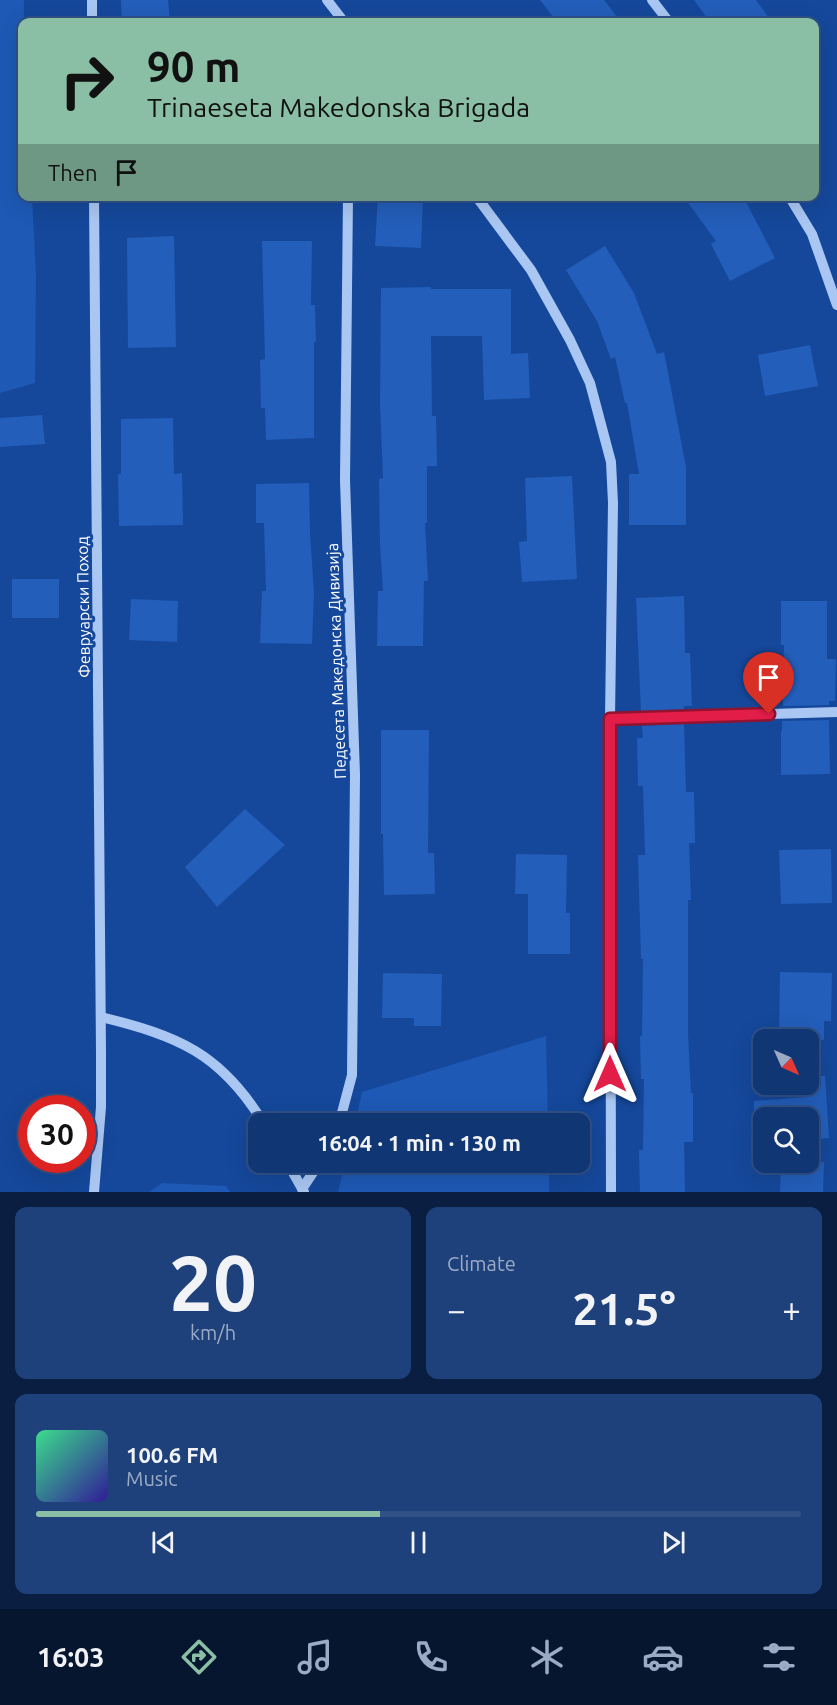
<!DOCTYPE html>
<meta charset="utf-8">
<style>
body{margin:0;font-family:Ubuntu,sans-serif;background:#1e417c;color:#f1f3f6;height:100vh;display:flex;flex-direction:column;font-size:22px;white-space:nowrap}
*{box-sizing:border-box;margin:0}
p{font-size:20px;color:#9cabc5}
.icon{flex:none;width:33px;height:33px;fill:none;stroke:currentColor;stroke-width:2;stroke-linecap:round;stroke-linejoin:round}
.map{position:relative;height:1192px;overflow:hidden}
.drawer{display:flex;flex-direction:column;gap:15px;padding:15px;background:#091e40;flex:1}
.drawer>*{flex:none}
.hud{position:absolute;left:18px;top:18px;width:801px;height:183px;border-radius:12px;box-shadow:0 6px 24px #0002,0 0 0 2px #305086;background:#8abfa5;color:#111;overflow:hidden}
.needle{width:39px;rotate:135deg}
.controls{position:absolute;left:753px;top:1029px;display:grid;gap:12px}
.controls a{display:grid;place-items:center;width:66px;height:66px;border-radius:12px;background:#103674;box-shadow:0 6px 24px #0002,0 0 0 2px #305086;font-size:30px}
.speed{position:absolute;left:18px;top:1095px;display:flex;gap:12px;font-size:30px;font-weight:700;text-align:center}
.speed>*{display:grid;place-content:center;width:78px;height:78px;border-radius:50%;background:#103674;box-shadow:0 6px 24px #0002,0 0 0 2px #305086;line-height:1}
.speed .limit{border:9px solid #d22;background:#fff;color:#111}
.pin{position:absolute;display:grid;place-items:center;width:51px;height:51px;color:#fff;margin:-62px -26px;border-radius:50% 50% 50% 0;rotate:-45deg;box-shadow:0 0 6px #0007}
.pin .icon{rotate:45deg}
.me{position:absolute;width:66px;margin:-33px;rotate:0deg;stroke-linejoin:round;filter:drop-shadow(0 0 4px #0008)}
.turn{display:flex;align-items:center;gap:21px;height:126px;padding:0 30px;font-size:27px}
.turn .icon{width:78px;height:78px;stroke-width:2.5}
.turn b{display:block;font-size:42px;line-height:51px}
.then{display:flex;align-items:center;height:57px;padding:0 30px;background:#0003;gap:12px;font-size:22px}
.big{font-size:45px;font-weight:600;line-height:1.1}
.drawer .widget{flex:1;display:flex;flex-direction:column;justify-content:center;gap:9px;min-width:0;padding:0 21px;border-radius:12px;background:#1e417c}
.drawer .dial{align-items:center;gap:0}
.dial b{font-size:78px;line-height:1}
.song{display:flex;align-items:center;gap:18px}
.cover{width:72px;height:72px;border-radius:9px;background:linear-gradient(135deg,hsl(150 70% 55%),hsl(250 70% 35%))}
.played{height:6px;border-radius:3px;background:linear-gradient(90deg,#8abfa5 45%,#305086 45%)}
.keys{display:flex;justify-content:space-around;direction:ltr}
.heat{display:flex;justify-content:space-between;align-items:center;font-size:33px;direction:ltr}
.drawer .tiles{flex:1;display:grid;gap:15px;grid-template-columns:1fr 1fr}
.widget:last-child{grid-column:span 2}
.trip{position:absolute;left:248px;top:1113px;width:342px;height:60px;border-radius:12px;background:#103674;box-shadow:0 6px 24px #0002,0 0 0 2px #305086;font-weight:600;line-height:60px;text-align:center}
.menu{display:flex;height:96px;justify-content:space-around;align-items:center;background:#06162e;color:#9cabc5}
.menu .icon{width:42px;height:42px}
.menu .active{color:#8abfa5}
.menu b{font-size:27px;color:#f1f3f6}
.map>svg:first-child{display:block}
.green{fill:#1d59b5}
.building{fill:#235eba}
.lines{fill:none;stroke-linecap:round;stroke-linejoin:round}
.minor{stroke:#aac7f3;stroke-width:10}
.route-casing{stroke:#92132f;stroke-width:15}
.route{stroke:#e11d48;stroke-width:10}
.labels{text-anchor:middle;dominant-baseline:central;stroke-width:6;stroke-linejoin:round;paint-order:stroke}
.street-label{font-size:16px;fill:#fff;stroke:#15489b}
</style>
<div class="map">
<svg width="837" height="1192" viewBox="0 0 837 1192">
<rect width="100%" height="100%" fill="#15489b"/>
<!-- green -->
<g class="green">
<polygon points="0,0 24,0 22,196 32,197 36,275 35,383 0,393"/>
<polygon points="546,1036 548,1123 355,1123 362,1092"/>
<polygon points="345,1163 549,1163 549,1192 338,1192"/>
<polygon points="162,1183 226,1186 230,1192 149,1192"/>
</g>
<!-- building -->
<g class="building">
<polygon points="121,0 168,0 170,22 122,22"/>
<polygon points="540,0 604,0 621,22 557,22"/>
<polygon points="694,0 756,0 772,22 710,22"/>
<polygon points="378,196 423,197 421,248 375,246"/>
<polygon points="683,196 743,196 775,258 730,281 711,244 716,241"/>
<polygon points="174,236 176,347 128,348 127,238"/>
<polygon points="262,241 312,241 311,305 315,305 316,342 314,342 314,438 266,440 265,408 261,408 260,360 265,359"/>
<polygon points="605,246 634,293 657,354 664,352 686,467 686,525 629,525 629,474 639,474 627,403 625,403 615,357 611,359 597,321 566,270"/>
<polygon points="431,287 431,289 511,289 511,354 528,353 530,398 484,400 482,336 431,336 432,416 436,416 437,466 427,466 427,523 425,523 428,581 424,581 423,646 377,646 378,591 383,591 380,545 379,479 383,478 380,404 381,288"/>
<polygon points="810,345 818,386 765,396 758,355"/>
<polygon points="42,415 45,444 0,447 0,418"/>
<polygon points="173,418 174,474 182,473 183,525 119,526 118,474 121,474 121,419"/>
<polygon points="572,476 577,579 522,582 519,542 527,541 525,478"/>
<polygon points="309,483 310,533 314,593 312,644 260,643 262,591 266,591 264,523 256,523 256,484"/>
<rect x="12" y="579" width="47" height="39"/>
<polygon points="684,596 685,653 690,653 692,706 684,706 684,709 641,711 636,598"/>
<polygon points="131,599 178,601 177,642 129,640"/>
<polygon points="781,601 827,601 827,659 836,659 835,701 829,701 829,705 783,706 784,645 781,645"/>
<polygon points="829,720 830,774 781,775 781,731 782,731 782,721"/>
<polygon points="684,724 686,792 694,792 695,843 689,843 691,900 688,900 688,1034 691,1093 693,1093 693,1142 684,1142 685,1192 640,1192 639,1150 643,1150 644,1079 641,1079 640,1036 642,1036 643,959 641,959 638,855 645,855 643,786 638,786 637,738 643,738 642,726"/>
<polygon points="381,730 429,730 428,853 434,853 435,894 384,895 383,834 381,834"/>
<polygon points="245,809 285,845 217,907 185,867"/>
<polygon points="831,849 832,903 781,904 779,850"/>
<polygon points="516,854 567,855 566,913 570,913 570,954 528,954 528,894 515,894"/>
<polygon points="780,972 832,973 831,1021 824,1021 824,1040 779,1040"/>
<polygon points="383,973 442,974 441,1026 414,1026 414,1018 382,1018"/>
<polygon points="808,1076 825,1076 829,1138 808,1140 808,1118 754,1118 754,1101 808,1097"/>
<polygon points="781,1162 824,1162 823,1192 780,1192"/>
</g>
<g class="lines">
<!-- minor -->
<g class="minor">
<polyline points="92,0 92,22"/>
<polyline points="327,0 344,22"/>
<polyline points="652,0 669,22"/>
<polyline points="476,196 531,270 570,340 590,383 611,462 613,503 610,719 611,1192"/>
<polyline points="789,196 812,234 837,305"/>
<polyline points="610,719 837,712"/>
<path d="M101 1017C178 1036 221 1053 264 1124"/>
<polyline points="339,1124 352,1075 355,775 345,480 348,196"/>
<polyline points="287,1162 304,1192"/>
<polyline points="302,1189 320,1162"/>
<polyline points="94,1192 101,1107 101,1053 94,196"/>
</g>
</g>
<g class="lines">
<defs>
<polyline id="route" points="610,1074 610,719 769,714"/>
</defs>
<!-- route casing -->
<use href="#route" class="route-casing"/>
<!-- route -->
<use href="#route" class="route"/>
</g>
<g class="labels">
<!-- street labels -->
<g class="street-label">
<text transform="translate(83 607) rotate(-91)">Февруарски Поход</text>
<text transform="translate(336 661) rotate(-92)">Педесета Македонска Дивизија</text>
</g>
</g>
</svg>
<div class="controls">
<a><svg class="needle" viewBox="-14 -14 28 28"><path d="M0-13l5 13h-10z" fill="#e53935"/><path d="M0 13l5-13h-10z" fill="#9cabc5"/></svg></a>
<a><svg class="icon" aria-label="search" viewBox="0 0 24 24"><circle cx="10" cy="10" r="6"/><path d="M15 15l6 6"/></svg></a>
</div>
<div class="speed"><div class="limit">30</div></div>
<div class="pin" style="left:769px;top:714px;background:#d93025"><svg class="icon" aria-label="arrive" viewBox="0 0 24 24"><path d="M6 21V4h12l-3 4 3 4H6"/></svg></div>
<svg class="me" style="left:610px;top:1074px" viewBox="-20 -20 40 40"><path d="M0-17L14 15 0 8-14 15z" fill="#e11d48" stroke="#fff" stroke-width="4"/></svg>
<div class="trip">16:04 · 1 min · 130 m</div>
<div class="hud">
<div class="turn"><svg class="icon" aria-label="right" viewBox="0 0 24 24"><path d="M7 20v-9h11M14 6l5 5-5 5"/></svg><div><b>90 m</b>Trinaeseta Makedonska Brigada</div></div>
<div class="then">Then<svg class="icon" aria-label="arrive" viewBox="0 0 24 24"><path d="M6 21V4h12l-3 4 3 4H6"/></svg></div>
</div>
</div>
<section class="drawer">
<div class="tiles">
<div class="widget dial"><b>20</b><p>km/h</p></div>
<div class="widget"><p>Climate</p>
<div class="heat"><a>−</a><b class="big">21.5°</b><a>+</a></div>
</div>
<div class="widget">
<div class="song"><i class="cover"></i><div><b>100.6 FM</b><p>Music</p></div></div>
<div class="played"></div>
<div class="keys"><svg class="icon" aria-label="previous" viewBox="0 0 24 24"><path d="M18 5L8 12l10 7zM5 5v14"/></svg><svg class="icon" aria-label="pause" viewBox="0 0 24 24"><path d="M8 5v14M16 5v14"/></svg><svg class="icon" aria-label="next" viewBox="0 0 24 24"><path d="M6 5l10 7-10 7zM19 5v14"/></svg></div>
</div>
</div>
</section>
<nav class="menu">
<b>16:03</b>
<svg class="icon active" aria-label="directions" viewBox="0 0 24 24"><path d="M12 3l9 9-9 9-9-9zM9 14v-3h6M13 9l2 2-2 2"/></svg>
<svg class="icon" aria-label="music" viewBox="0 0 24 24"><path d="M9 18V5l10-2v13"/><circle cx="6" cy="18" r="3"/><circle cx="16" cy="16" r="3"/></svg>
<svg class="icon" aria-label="phone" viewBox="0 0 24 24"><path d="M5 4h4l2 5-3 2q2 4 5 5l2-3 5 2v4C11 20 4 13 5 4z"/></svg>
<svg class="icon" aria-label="climate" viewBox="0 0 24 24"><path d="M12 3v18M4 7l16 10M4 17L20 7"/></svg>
<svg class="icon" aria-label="car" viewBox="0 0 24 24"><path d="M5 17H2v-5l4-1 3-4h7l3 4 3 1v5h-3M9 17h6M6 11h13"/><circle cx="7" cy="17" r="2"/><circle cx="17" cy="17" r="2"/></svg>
<svg class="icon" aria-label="filters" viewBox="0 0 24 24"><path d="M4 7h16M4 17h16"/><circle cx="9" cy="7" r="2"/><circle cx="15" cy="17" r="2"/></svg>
</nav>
